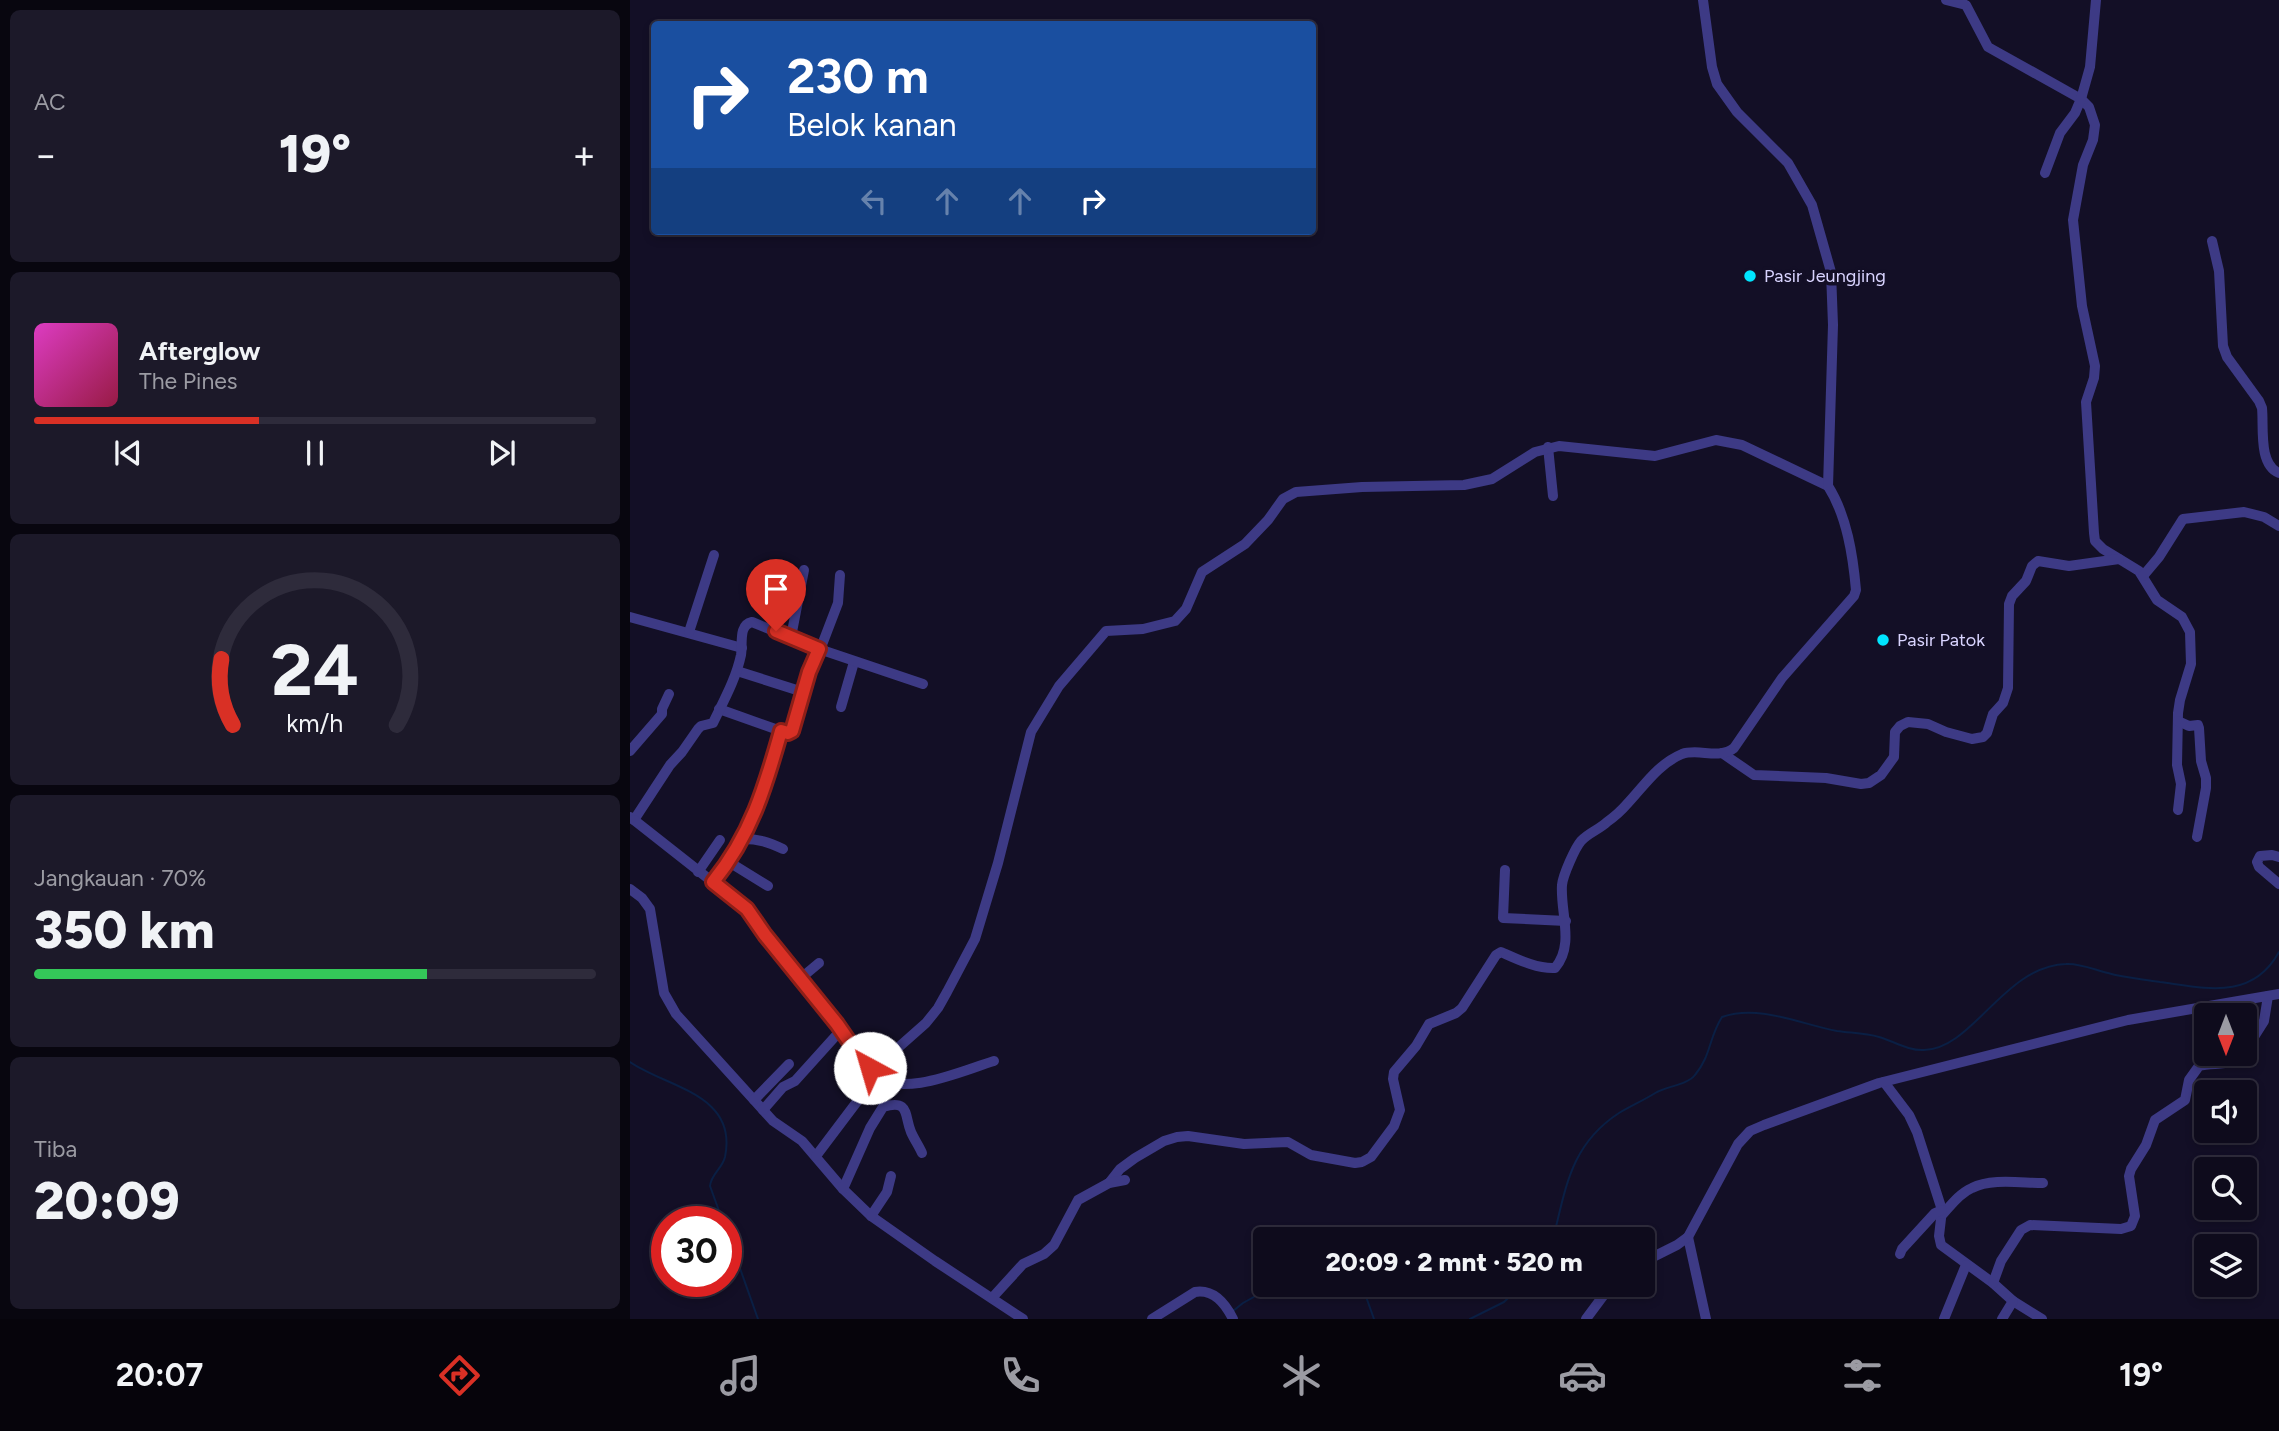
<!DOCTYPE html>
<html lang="id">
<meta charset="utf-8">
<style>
body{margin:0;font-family:Figtree,sans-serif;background:#1c1929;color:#f1f3f6;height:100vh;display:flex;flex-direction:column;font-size:26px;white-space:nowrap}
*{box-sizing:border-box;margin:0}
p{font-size:23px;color:#9b9ba3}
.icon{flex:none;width:38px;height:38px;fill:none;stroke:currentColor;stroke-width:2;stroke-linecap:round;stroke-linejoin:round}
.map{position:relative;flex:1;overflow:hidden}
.side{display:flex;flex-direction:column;gap:10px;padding:10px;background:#08060f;width:630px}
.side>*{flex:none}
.guide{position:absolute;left:21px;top:21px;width:665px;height:214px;border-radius:7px;box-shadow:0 4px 10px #0003,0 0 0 2px #2e2b3b;background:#1a4fa0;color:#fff;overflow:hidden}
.needle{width:46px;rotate:180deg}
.tools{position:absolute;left:1564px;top:1003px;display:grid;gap:14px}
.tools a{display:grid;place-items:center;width:63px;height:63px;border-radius:7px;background:#0e0b1c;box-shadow:0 4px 10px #0003,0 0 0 2px #2e2b3b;font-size:35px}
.speed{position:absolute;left:21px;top:1206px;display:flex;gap:14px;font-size:35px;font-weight:700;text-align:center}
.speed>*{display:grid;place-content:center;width:91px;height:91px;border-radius:50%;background:#0e0b1c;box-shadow:0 4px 10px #0003,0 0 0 2px #2e2b3b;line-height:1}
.speed .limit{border:10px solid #d22;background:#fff;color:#111}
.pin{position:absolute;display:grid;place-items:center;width:60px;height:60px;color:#fff;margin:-72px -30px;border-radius:50% 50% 50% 0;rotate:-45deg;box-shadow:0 0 7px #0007}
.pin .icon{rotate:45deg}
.me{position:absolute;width:77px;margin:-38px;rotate:321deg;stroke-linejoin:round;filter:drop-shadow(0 0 5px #0008)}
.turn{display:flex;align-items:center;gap:24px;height:147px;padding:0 21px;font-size:32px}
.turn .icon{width:91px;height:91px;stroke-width:2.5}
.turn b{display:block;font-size:49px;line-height:60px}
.lanes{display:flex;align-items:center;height:66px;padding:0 21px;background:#0003;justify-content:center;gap:35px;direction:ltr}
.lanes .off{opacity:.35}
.big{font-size:52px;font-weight:800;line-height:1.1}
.side .tile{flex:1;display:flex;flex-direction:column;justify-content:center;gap:10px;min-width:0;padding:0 24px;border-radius:10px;background:#1c1929}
.side .dial{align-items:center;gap:0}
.dial svg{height:182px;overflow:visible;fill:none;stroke:#2e2b3b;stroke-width:7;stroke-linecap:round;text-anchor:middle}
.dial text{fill:#f1f3f6;stroke:none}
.song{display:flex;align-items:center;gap:21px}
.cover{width:84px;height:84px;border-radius:10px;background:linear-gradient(135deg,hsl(310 70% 55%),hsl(340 70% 35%))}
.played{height:7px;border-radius:4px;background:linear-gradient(90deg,#d93025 40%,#2e2b3b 40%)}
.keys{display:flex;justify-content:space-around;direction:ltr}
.heat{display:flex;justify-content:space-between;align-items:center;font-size:38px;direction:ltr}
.charge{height:10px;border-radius:5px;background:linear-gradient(90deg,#34c759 70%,#2e2b3b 0)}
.trip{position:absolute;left:623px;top:1227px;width:402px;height:70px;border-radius:7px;background:#0e0b1c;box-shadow:0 4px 10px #0003,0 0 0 2px #2e2b3b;font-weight:800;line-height:70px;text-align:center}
.menu{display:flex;height:112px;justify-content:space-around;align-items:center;background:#06040b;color:#9b9ba3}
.menu .icon{width:49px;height:49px}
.menu .active{color:#d93025}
.menu b{font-size:32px;color:#f1f3f6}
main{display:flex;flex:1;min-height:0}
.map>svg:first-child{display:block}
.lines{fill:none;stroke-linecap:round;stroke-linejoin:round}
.stream{stroke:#0a1f44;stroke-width:2}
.minor{stroke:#3d3a85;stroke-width:10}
.route-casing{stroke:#8d1f18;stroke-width:18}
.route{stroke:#d93025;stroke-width:12}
.poi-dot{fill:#00e5ff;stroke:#130f26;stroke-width:2.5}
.labels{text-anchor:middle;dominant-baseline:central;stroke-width:7;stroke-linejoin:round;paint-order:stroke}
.poi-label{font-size:18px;fill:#d9d4ff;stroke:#130f26;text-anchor:start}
</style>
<main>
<section class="side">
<div class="tile"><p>AC</p>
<div class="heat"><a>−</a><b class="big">19°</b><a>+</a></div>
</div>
<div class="tile">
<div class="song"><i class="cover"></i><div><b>Afterglow</b><p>The Pines</p></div></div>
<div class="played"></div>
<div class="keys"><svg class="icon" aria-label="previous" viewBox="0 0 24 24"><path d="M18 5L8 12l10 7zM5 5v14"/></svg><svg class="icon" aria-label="pause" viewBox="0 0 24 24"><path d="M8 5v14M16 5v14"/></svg><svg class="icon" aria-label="next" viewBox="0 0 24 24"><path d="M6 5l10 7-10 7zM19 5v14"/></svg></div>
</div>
<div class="tile dial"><svg viewBox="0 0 100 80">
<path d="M14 69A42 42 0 1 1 86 69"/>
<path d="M14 69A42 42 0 0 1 9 40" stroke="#d93025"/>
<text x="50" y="56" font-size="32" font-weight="700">24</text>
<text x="50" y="72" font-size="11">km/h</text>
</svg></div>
<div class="tile"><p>Jangkauan · 70%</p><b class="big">350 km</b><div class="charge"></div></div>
<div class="tile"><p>Tiba</p><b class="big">20:09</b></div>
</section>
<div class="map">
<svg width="1649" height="1319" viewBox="0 0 1649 1319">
<rect width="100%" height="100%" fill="#130f26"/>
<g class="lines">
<!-- stream -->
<g class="stream">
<path d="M0 1062C38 1088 108 1094 95 1157 92 1169 81 1174 80 1186L93 1222"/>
<polyline points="96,1229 128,1319"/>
<path d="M923 1239C936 1188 940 1145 989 1113 1001 1106 1014 1100 1027 1092 1038 1086 1057 1085 1065 1075 1081 1056 1079 1037 1092 1017 1129 1004 1170 1024 1207 1031 1220 1033 1235 1033 1249 1037 1263 1041 1279 1051 1294 1050 1343 1049 1374 966 1436 964 1450 963 1465 970 1478 973 1495 978 1513 979 1530 982 1575 988 1622 1001 1649 952"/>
<polyline points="727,1284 734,1291 744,1319"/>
<polyline points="603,1311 613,1303 647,1284"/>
<polyline points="840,1319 874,1302 893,1284"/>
</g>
<!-- minor -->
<g class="minor">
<polyline points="1316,0 1336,5 1358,47 1451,99 1459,107 1465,125 1463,140 1453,165 1443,220 1452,306 1465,366 1464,378 1456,402 1464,533 1465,541 1473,549 1509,571 1527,600 1552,617 1560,632 1561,664 1550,700 1548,713 1547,765 1551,784 1548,810"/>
<polyline points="1415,173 1430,133 1445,113 1451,99 1460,67 1466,0"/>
<path d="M1582 241 1589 271 1593 346 1597 357 1629 401 1632 408C1634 427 1628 464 1649 473"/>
<polyline points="918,447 923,496"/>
<polyline points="1513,576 1529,557 1553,519 1614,512 1634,517 1649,526"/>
<polyline points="0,617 112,648"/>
<polyline points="59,632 84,555"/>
<polyline points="161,637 174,570"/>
<polyline points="190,650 208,603 210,575"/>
<polyline points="107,671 173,692"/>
<polyline points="211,707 224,662"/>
<polyline points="89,709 151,731"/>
<polyline points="1548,721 1559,726 1568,725 1569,728 1571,761 1576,778 1576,788 1567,837"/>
<polyline points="0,751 32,714 32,709 39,694"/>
<polyline points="1092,753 1124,775 1196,778 1231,784 1239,783 1251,775 1264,757 1265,732 1270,726 1278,722 1298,724 1316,732 1342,739 1353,737 1357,733 1363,714 1373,703 1378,688 1379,604 1382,596 1396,581 1402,566 1408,561 1439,566 1489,559"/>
<path d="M0 817 4 820 40 765 52 752 68 729 71 726 83 723C93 702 106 679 111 655 113 644 108 625 122 622L189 649 293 684"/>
<polyline points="4,820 117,909 135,935 207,1024 234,1063 244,1069 296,1023 308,1008 317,992 345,939 368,863 401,732 429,686 476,631 513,629 545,621 556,609 572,572 615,544 638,520 653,499 666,492 732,487 834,485 862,479 905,452 929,446 1025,456 1086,440 1112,445 1198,486"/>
<path d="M113 839C129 839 138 842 153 849"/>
<polyline points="1649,857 1642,855 1630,856 1627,862 1629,867 1649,884"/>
<polyline points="99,862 138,886"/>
<polyline points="875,870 873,918 936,921"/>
<polyline points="68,872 90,840"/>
<path d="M83 882C121 834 134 788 151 731L158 733 162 731 179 672 189 649"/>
<polyline points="0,889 12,898 20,909 34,993 46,1014 124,1100 143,1121 172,1141 213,1189 241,1216 305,1261 393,1319"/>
<polyline points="171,978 189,963"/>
<polyline points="1615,1051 1634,1021 1638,996"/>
<path d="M241 1076C276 1097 328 1072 364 1061"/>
<polyline points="1254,1082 1279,1115 1287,1132 1312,1210 1309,1236 1311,1245 1363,1283 1383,1301 1412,1319"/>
<polyline points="124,1100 159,1064"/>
<polyline points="133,1110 153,1087 165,1081 211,1030"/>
<polyline points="186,1156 226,1103 243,1072"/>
<path d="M479 1183 490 1169 505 1158 534 1141 547 1137 558 1136 614 1144 658 1142 681 1155 725 1163 732 1162 741 1157 764 1126 770 1110 763 1079 764 1072 786 1046 799 1024 826 1013 832 1008 866 955 871 952C887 959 907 969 925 968 945 945 930 912 932 885 933 875 945 848 951 841 958 833 970 829 977 822 984 817 991 811 997 804 1014 786 1028 764 1052 754 1069 748 1089 760 1104 748L1152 678 1224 596 1226 590C1223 556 1217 516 1198 486L1203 325 1201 272 1182 205 1158 163 1107 112 1087 84 1082 67 1073 0"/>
<path d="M213 1189 240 1128 253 1107C280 1099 274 1115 281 1132 284 1139 289 1146 292 1153"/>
<path d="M1313 1214C1321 1205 1330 1193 1342 1188 1361 1178 1391 1183 1413 1183"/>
<polyline points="241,1216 257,1192 261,1176"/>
<polyline points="1058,1237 1076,1319"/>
<polyline points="1270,1254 1272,1249 1305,1213 1312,1210"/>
<polyline points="1013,1262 1047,1245 1058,1237 1108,1144 1120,1131 1134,1125 1249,1083 1498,1020 1649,994"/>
<path d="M1363 1283 1371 1261 1391 1230 1400 1225 1491 1229 1501 1226 1505 1216 1499 1176 1501 1169 1516 1145 1525 1120 1555 1100 1559 1080 1569 1066C1585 1062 1603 1067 1614 1054"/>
<polyline points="362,1298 393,1264 414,1254 424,1245 448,1200 479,1183 495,1180"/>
<path d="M522 1319 565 1292C584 1289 595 1303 603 1319"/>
<polyline points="956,1319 982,1284"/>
<polyline points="1314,1319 1336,1265"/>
<polyline points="1372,1319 1383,1301"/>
</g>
</g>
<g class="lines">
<defs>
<path id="route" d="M146 631 189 649 179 672 162 731 158 733 151 731C135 788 121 835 83 882L117 909 135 935 207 1024 234 1063 240 1068"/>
</defs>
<!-- route casing -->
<use href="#route" class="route-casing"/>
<!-- route -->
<use href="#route" class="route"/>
</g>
<!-- markers -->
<g class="poi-dot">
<circle cx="1120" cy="276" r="7"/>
<circle cx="1253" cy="640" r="7"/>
</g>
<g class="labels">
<!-- poi labels -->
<g class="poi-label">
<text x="1134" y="276">Pasir Jeungjing</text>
<text x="1267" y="640">Pasir Patok</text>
</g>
</g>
</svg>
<div class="tools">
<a><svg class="needle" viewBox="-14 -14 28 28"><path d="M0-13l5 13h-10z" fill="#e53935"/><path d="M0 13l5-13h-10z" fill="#9b9ba3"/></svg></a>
<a><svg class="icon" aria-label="sound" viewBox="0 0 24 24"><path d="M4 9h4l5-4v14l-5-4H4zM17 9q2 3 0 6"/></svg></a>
<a><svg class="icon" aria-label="search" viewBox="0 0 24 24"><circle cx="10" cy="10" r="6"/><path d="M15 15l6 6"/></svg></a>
<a><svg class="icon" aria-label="layers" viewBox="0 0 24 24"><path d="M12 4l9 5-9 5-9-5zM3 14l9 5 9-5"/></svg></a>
</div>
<div class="speed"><div class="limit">30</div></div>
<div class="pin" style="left:146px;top:631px;background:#d93025"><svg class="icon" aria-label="arrive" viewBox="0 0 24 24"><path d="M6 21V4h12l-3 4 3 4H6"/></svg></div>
<svg class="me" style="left:240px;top:1068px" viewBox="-20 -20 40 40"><circle r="19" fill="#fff"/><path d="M0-13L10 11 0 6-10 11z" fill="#d93025"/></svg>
<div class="trip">20:09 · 2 mnt · 520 m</div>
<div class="guide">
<div class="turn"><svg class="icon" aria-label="right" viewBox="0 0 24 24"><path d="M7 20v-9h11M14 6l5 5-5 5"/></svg><div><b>230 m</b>Belok kanan</div></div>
<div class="lanes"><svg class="icon off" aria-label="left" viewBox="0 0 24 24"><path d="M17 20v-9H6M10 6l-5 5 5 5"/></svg><svg class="icon off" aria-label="ahead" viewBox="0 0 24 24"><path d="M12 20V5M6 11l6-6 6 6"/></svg><svg class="icon off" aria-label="ahead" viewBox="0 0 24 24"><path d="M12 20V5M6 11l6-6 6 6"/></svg><svg class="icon" aria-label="right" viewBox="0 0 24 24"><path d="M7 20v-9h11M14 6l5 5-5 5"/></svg></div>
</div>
</div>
</main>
<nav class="menu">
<b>20:07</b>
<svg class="icon active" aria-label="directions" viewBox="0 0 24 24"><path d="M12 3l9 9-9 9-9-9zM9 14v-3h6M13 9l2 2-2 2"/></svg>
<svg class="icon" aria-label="music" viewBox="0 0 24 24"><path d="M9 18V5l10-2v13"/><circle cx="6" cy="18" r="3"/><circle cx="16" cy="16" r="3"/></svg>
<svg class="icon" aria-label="phone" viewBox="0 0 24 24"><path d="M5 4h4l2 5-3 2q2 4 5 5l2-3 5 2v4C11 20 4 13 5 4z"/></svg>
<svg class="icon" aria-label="climate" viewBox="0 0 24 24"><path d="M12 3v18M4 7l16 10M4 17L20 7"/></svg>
<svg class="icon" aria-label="car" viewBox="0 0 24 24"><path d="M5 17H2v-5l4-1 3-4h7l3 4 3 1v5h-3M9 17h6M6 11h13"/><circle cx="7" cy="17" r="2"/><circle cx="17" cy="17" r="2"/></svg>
<svg class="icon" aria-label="filters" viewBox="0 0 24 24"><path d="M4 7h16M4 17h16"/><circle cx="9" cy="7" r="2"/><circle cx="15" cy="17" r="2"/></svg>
<b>19°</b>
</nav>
